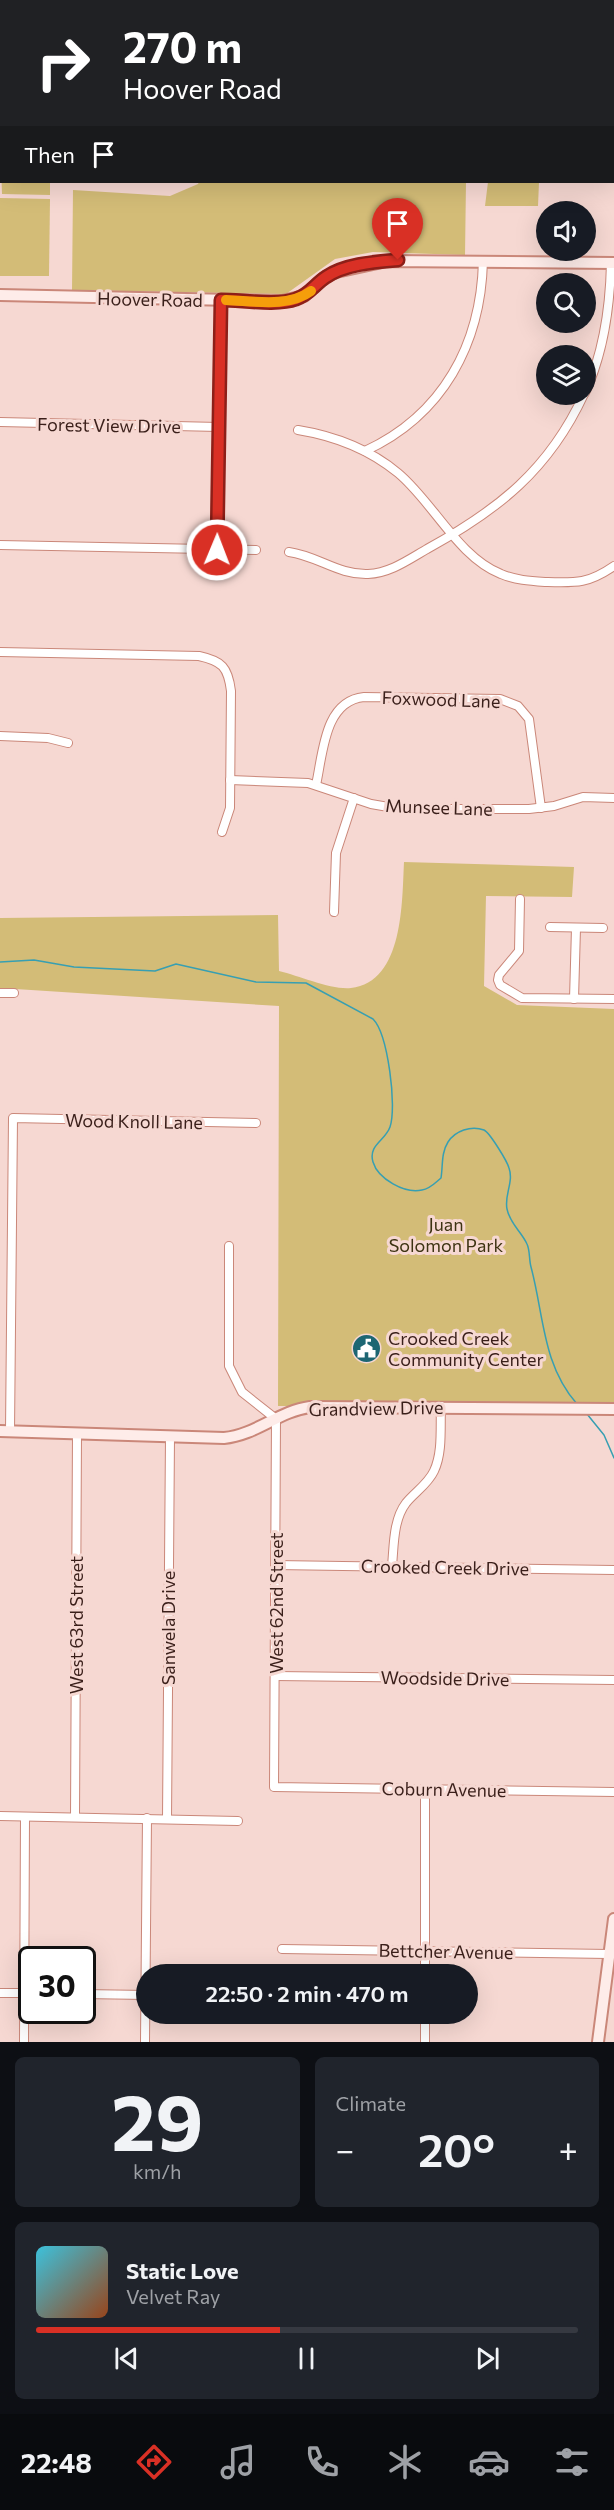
<!DOCTYPE html>
<meta charset="utf-8">
<style>
body{margin:0;font-family:Commissioner,sans-serif;background:#20242c;color:#f1f3f6;height:100vh;display:flex;flex-direction:column;font-size:22px;white-space:nowrap}
*{box-sizing:border-box;margin:0}
p{font-size:20px;color:#9ea1a6}
.icon{flex:none;width:33px;height:33px;fill:none;stroke:currentColor;stroke-width:2;stroke-linecap:round;stroke-linejoin:round}
.map{position:relative;height:2042px;overflow:hidden}
.sheet{display:flex;flex-direction:column;gap:15px;padding:15px;background:#0d0f14;flex:1}
.sheet>*{flex:none}
.top-card{position:absolute;left:0px;top:0px;width:615px;height:183px;box-shadow:0 6px 24px #0002;background:#202124;color:#fff;overflow:hidden}
.buttons{position:absolute;left:536px;top:201px;display:grid;gap:12px}
.buttons a{display:grid;place-items:center;width:60px;height:60px;border-radius:50%;background:#171b24;box-shadow:0 6px 24px #0002;font-size:30px}
.speed{position:absolute;left:18px;top:1946px;display:flex;gap:12px;font-size:30px;font-weight:700;text-align:center}
.speed>*{display:grid;place-content:center;width:78px;height:78px;border-radius:50%;background:#171b24;box-shadow:0 6px 24px #0002;line-height:1}
.speed .limit{border:3px solid #111;border-radius:9px;background:#fff;color:#111}
.pin{position:absolute;display:grid;place-items:center;width:51px;height:51px;color:#fff;margin:-62px -26px;border-radius:50% 50% 50% 0;rotate:-45deg;box-shadow:0 0 6px #0007}
.pin .icon{rotate:45deg}
.me{position:absolute;width:66px;margin:-33px;rotate:1deg;stroke-linejoin:round;filter:drop-shadow(0 0 4px #0008)}
.turn{display:flex;align-items:center;gap:21px;height:126px;padding:0 24px;font-size:27px}
.turn .icon{width:78px;height:78px;stroke-width:2.5}
.turn b{display:block;font-size:42px;line-height:51px}
.then{display:flex;align-items:center;height:57px;padding:0 24px;background:#0003;gap:12px;font-size:22px}
.big{font-size:45px;font-weight:600;line-height:1.1}
.sheet .card{flex:1;display:flex;flex-direction:column;justify-content:center;gap:9px;min-width:0;padding:0 21px;border-radius:9px;background:#20242c}
.sheet .dial{align-items:center;gap:0}
.dial b{font-size:78px;line-height:1}
.song{display:flex;align-items:center;gap:18px}
.cover{width:72px;height:72px;border-radius:9px;background:linear-gradient(135deg,hsl(190 70% 55%),hsl(20 70% 35%))}
.played{height:6px;border-radius:3px;background:linear-gradient(90deg,#d93025 45%,#363941 45%)}
.keys{display:flex;justify-content:space-around;direction:ltr}
.heat{display:flex;justify-content:space-between;align-items:center;font-size:33px;direction:ltr}
.sheet .tiles{flex:1;display:grid;gap:15px;grid-template-columns:1fr 1fr}
.card:last-child{grid-column:span 2}
.trip{position:absolute;left:136px;top:1964px;width:342px;height:60px;border-radius:30px;background:#171b24;box-shadow:0 6px 24px #0002;font-weight:600;line-height:60px;text-align:center}
.tab-bar{display:flex;height:96px;justify-content:space-around;align-items:center;background:#090b0e;color:#9ea1a6}
.tab-bar .icon{width:42px;height:42px}
.tab-bar .current{color:#d93025}
.tab-bar b{font-size:27px;color:#f1f3f6}
.map>svg:first-child{display:block}
.green{fill:#d3bc77}
.lines{fill:none;stroke-linecap:round;stroke-linejoin:round}
.stream{stroke:#379fb2;stroke-width:1.5}
.street-casing{stroke:#ca8779;stroke-width:10}
.secondary-casing{stroke:#ca8779;stroke-width:14}
.street{stroke:#fff;stroke-width:8}
.secondary{stroke:#feece9;stroke-width:10}
.route-casing{stroke:#8d1f18;stroke-width:15}
.route{stroke:#d93025;stroke-width:10}
.slow{stroke:#f59e0b;stroke-width:10}
.labels{text-anchor:middle;dominant-baseline:central;stroke-width:6;stroke-linejoin:round;paint-order:stroke}
.street-label{font-size:18px;fill:#3a1f1a;stroke:#f6d8d2}
.park-label{font-size:18px;fill:#3d3312;stroke:#f6d8d2}
.poi-label{font-size:18px;fill:#3a1f1a;stroke:#f6d8d2;text-anchor:start}
</style>
<div class="map">
<svg width="614" height="2042" viewBox="0 0 614 2042">
<rect width="100%" height="100%" fill="#f6d8d2"/>
<!-- green -->
<g class="green">
<polygon points="0,137 2,182 50,182 50,195 2,194"/>
<polygon points="199,182 466,182 465,255 373,252 335,259 286,294 72,290 73,190 170,196 198,184"/>
<polygon points="488,182 539,182 538,206 485,206"/>
<polygon points="0,198 50,199 49,276 0,276"/>
<path d="M404 862 574 867 572 897 486 896 484 986 517 1005 614 1009V1405L278 1406 279 1006 0 988V918L278 915 279 971C300 976 331 990 351 988 404 982 402 901 404 862Z"/>
</g>
<g class="lines">
<!-- stream -->
<g class="stream">
<path d="M0 962 34 960 74 967 155 971 176 964 256 982 306 983 373 1019C388 1034 397 1107 390 1127 385 1141 368 1145 373 1162 378 1179 405 1194 422 1190 430 1189 435 1183 441 1178 443 1166 441 1153 448 1142 455 1131 471 1125 484 1130 490 1133 507 1161 509 1168 514 1182 504 1195 507 1209 510 1224 521 1231 527 1244 530 1250 529 1260 531 1267 544 1315 542 1364 577 1404"/>
<polyline points="587,1414 604,1435 614,1458"/>
</g>
<defs>
<g id="street">
<polyline points="374,1 374,0"/>
<path d="M585 393C604 352 610 308 611 263"/>
<polyline points="0,422 219,427"/>
<path d="M298 430C335 436 369 449 398 473 433 502 458 557 501 574 515 580 530 581 545 582 576 583 588 584 614 566"/>
<path d="M365 451C443 415 481 344 483 261"/>
<polyline points="0,545 256,550"/>
<polyline points="217,550 221,300"/>
<path d="M289 552C318 556 338 575 368 574 390 573 408 560 427 549 498 510 549 470 584 394"/>
<path d="M0 652 199 656C222 661 228 667 231 691L230 808 222 832"/>
<polyline points="0,736 48,738 68,743"/>
<polyline points="230,780 308,783 371,804 400,809 529,809 554,806 583,797 614,798"/>
<path d="M316 785C323 754 324 701 364 697L500 699 518 706 529 719 541 808"/>
<polyline points="520,899 519,951 499,975 498,980 500,985 522,998 614,999"/>
<polyline points="334,912 336,853 354,798"/>
<polyline points="550,927 603,928"/>
<polyline points="0,993 14,993"/>
<polyline points="574,999 576,928"/>
<polyline points="229,1246 229,1366 242,1392 276,1419 274,1787 614,1792"/>
<polyline points="10,1431 13,1118 256,1123"/>
<polyline points="276,1565 614,1570"/>
<path d="M392 1566C394 1546 393 1520 406 1503 415 1492 428 1484 434 1471 443 1452 440 1427 441 1406"/>
<polyline points="275,1676 614,1680"/>
<polyline points="425,1789 425,1974"/>
<polyline points="0,1816 238,1821"/>
<polyline points="75,1817 77,1434"/>
<polyline points="167,1819 170,1437"/>
<polyline points="282,1949 609,1954"/>
<polyline points="0,1993 32,1993"/>
<polyline points="82,1994 147,1995"/>
<polyline points="24,2042 25,1817"/>
<polyline points="145,2042 147,1818"/>
<polyline points="425,2042 425,2013"/>
</g>
<g id="secondary">
<polyline points="0,295 282,301 304,296 324,278 336,272 387,261 614,263"/>
<path d="M0 1431 224 1438C256 1435 279 1411 310 1407L614 1409"/>
<polyline points="598,2042 614,1919"/>
</g>
</defs>
<!-- street casing -->
<use href="#street" class="street-casing"/>
<!-- secondary casing -->
<use href="#secondary" class="secondary-casing"/>
<!-- street -->
<use href="#street" class="street"/>
<!-- secondary -->
<use href="#secondary" class="secondary"/>
</g>
<g class="lines">
<defs>
<path id="route" d="M217 550 221 300C242 300 277 306 296 299 309 295 315 284 326 277 345 264 375 262 398 260"/>
</defs>
<!-- route casing -->
<use href="#route" class="route-casing"/>
<!-- route -->
<use href="#route" class="route"/>
<!-- slow -->
<path class="slow" d="M226 300C254 301 288 308 311 291"/>
</g>
<!-- icons -->
<defs>
<symbol id="civic-disc" viewBox="-11 -11 22 22"><circle r="9.5" fill="#1d6673" stroke="#f6d8d2"/><path d="M-.6-6.5H3V-4.5H.6V-3L4-1V1h2V6H-6V1h2V-1L-.6-3ZM-1.2 2.5V6h2.4V2.5Z" fill="#fff"/></symbol>
</defs>
<g fill-rule="evenodd">
<use href="#civic-disc" x="350" y="1332" width="33" height="33"/>
</g>
<g class="labels">
<!-- street labels -->
<g class="street-label">
<text transform="translate(150 299) rotate(1)">Hoover Road</text>
<text transform="translate(109 425) rotate(1)">Forest View Drive</text>
<text transform="translate(441 699) rotate(2)">Foxwood Lane</text>
<text transform="translate(439 807) rotate(2)">Munsee Lane</text>
<text transform="translate(134 1121) rotate(1)">Wood Knoll Lane</text>
<text transform="translate(376 1408) rotate(-1)">Grandview Drive</text>
<text transform="translate(445 1567) rotate(1)">Crooked Creek Drive</text>
<text transform="translate(276 1603) rotate(-90)">West 62nd Street</text>
<text transform="translate(76 1625) rotate(-90)">West 63rd Street</text>
<text transform="translate(168 1628) rotate(-90)">Sanwela Drive</text>
<text transform="translate(445 1678) rotate(1)">Woodside Drive</text>
<text transform="translate(444 1789) rotate(1)">Coburn Avenue</text>
<text transform="translate(446 1951) rotate(1)">Bettcher Avenue</text>
</g>
<!-- park labels -->
<g class="park-label">
<text x="446" y="1224">Juan<tspan x="446" dy="21">Solomon Park</tspan></text>
</g>
<!-- poi labels -->
<g class="poi-label">
<text x="388" y="1338">Crooked Creek<tspan x="388" dy="21">Community Center</tspan></text>
</g>
</g>
</svg>
<div class="buttons">
<a><svg class="icon" aria-label="sound" viewBox="0 0 24 24"><path d="M4 9h4l5-4v14l-5-4H4zM17 9q2 3 0 6"/></svg></a>
<a><svg class="icon" aria-label="search" viewBox="0 0 24 24"><circle cx="10" cy="10" r="6"/><path d="M15 15l6 6"/></svg></a>
<a><svg class="icon" aria-label="layers" viewBox="0 0 24 24"><path d="M12 4l9 5-9 5-9-5zM3 14l9 5 9-5"/></svg></a>
</div>
<div class="speed"><div class="limit">30</div></div>
<div class="pin" style="left:398px;top:260px;background:#d93025"><svg class="icon" aria-label="arrive" viewBox="0 0 24 24"><path d="M6 21V4h12l-3 4 3 4H6"/></svg></div>
<svg class="me" style="left:217px;top:550px" viewBox="-20 -20 40 40"><circle r="17" fill="#d93025" stroke="#fff" stroke-width="3"/><path d="M0-11L8 9 0 5-8 9z" fill="#fff"/></svg>
<div class="trip">22:50 · 2 min · 470 m</div>
<div class="top-card">
<div class="turn"><svg class="icon" aria-label="right" viewBox="0 0 24 24"><path d="M7 20v-9h11M14 6l5 5-5 5"/></svg><div><b>270 m</b>Hoover Road</div></div>
<div class="then">Then<svg class="icon" aria-label="arrive" viewBox="0 0 24 24"><path d="M6 21V4h12l-3 4 3 4H6"/></svg></div>
</div>
</div>
<section class="sheet">
<div class="tiles">
<div class="card dial"><b>29</b><p>km/h</p></div>
<div class="card"><p>Climate</p>
<div class="heat"><a>−</a><b class="big">20°</b><a>+</a></div>
</div>
<div class="card">
<div class="song"><i class="cover"></i><div><b>Static Love</b><p>Velvet Ray</p></div></div>
<div class="played"></div>
<div class="keys"><svg class="icon" aria-label="previous" viewBox="0 0 24 24"><path d="M18 5L8 12l10 7zM5 5v14"/></svg><svg class="icon" aria-label="pause" viewBox="0 0 24 24"><path d="M8 5v14M16 5v14"/></svg><svg class="icon" aria-label="next" viewBox="0 0 24 24"><path d="M6 5l10 7-10 7zM19 5v14"/></svg></div>
</div>
</div>
</section>
<nav class="tab-bar">
<b>22:48</b>
<svg class="icon current" aria-label="directions" viewBox="0 0 24 24"><path d="M12 3l9 9-9 9-9-9zM9 14v-3h6M13 9l2 2-2 2"/></svg>
<svg class="icon" aria-label="music" viewBox="0 0 24 24"><path d="M9 18V5l10-2v13"/><circle cx="6" cy="18" r="3"/><circle cx="16" cy="16" r="3"/></svg>
<svg class="icon" aria-label="phone" viewBox="0 0 24 24"><path d="M5 4h4l2 5-3 2q2 4 5 5l2-3 5 2v4C11 20 4 13 5 4z"/></svg>
<svg class="icon" aria-label="climate" viewBox="0 0 24 24"><path d="M12 3v18M4 7l16 10M4 17L20 7"/></svg>
<svg class="icon" aria-label="car" viewBox="0 0 24 24"><path d="M5 17H2v-5l4-1 3-4h7l3 4 3 1v5h-3M9 17h6M6 11h13"/><circle cx="7" cy="17" r="2"/><circle cx="17" cy="17" r="2"/></svg>
<svg class="icon" aria-label="filters" viewBox="0 0 24 24"><path d="M4 7h16M4 17h16"/><circle cx="9" cy="7" r="2"/><circle cx="15" cy="17" r="2"/></svg>
</nav>
